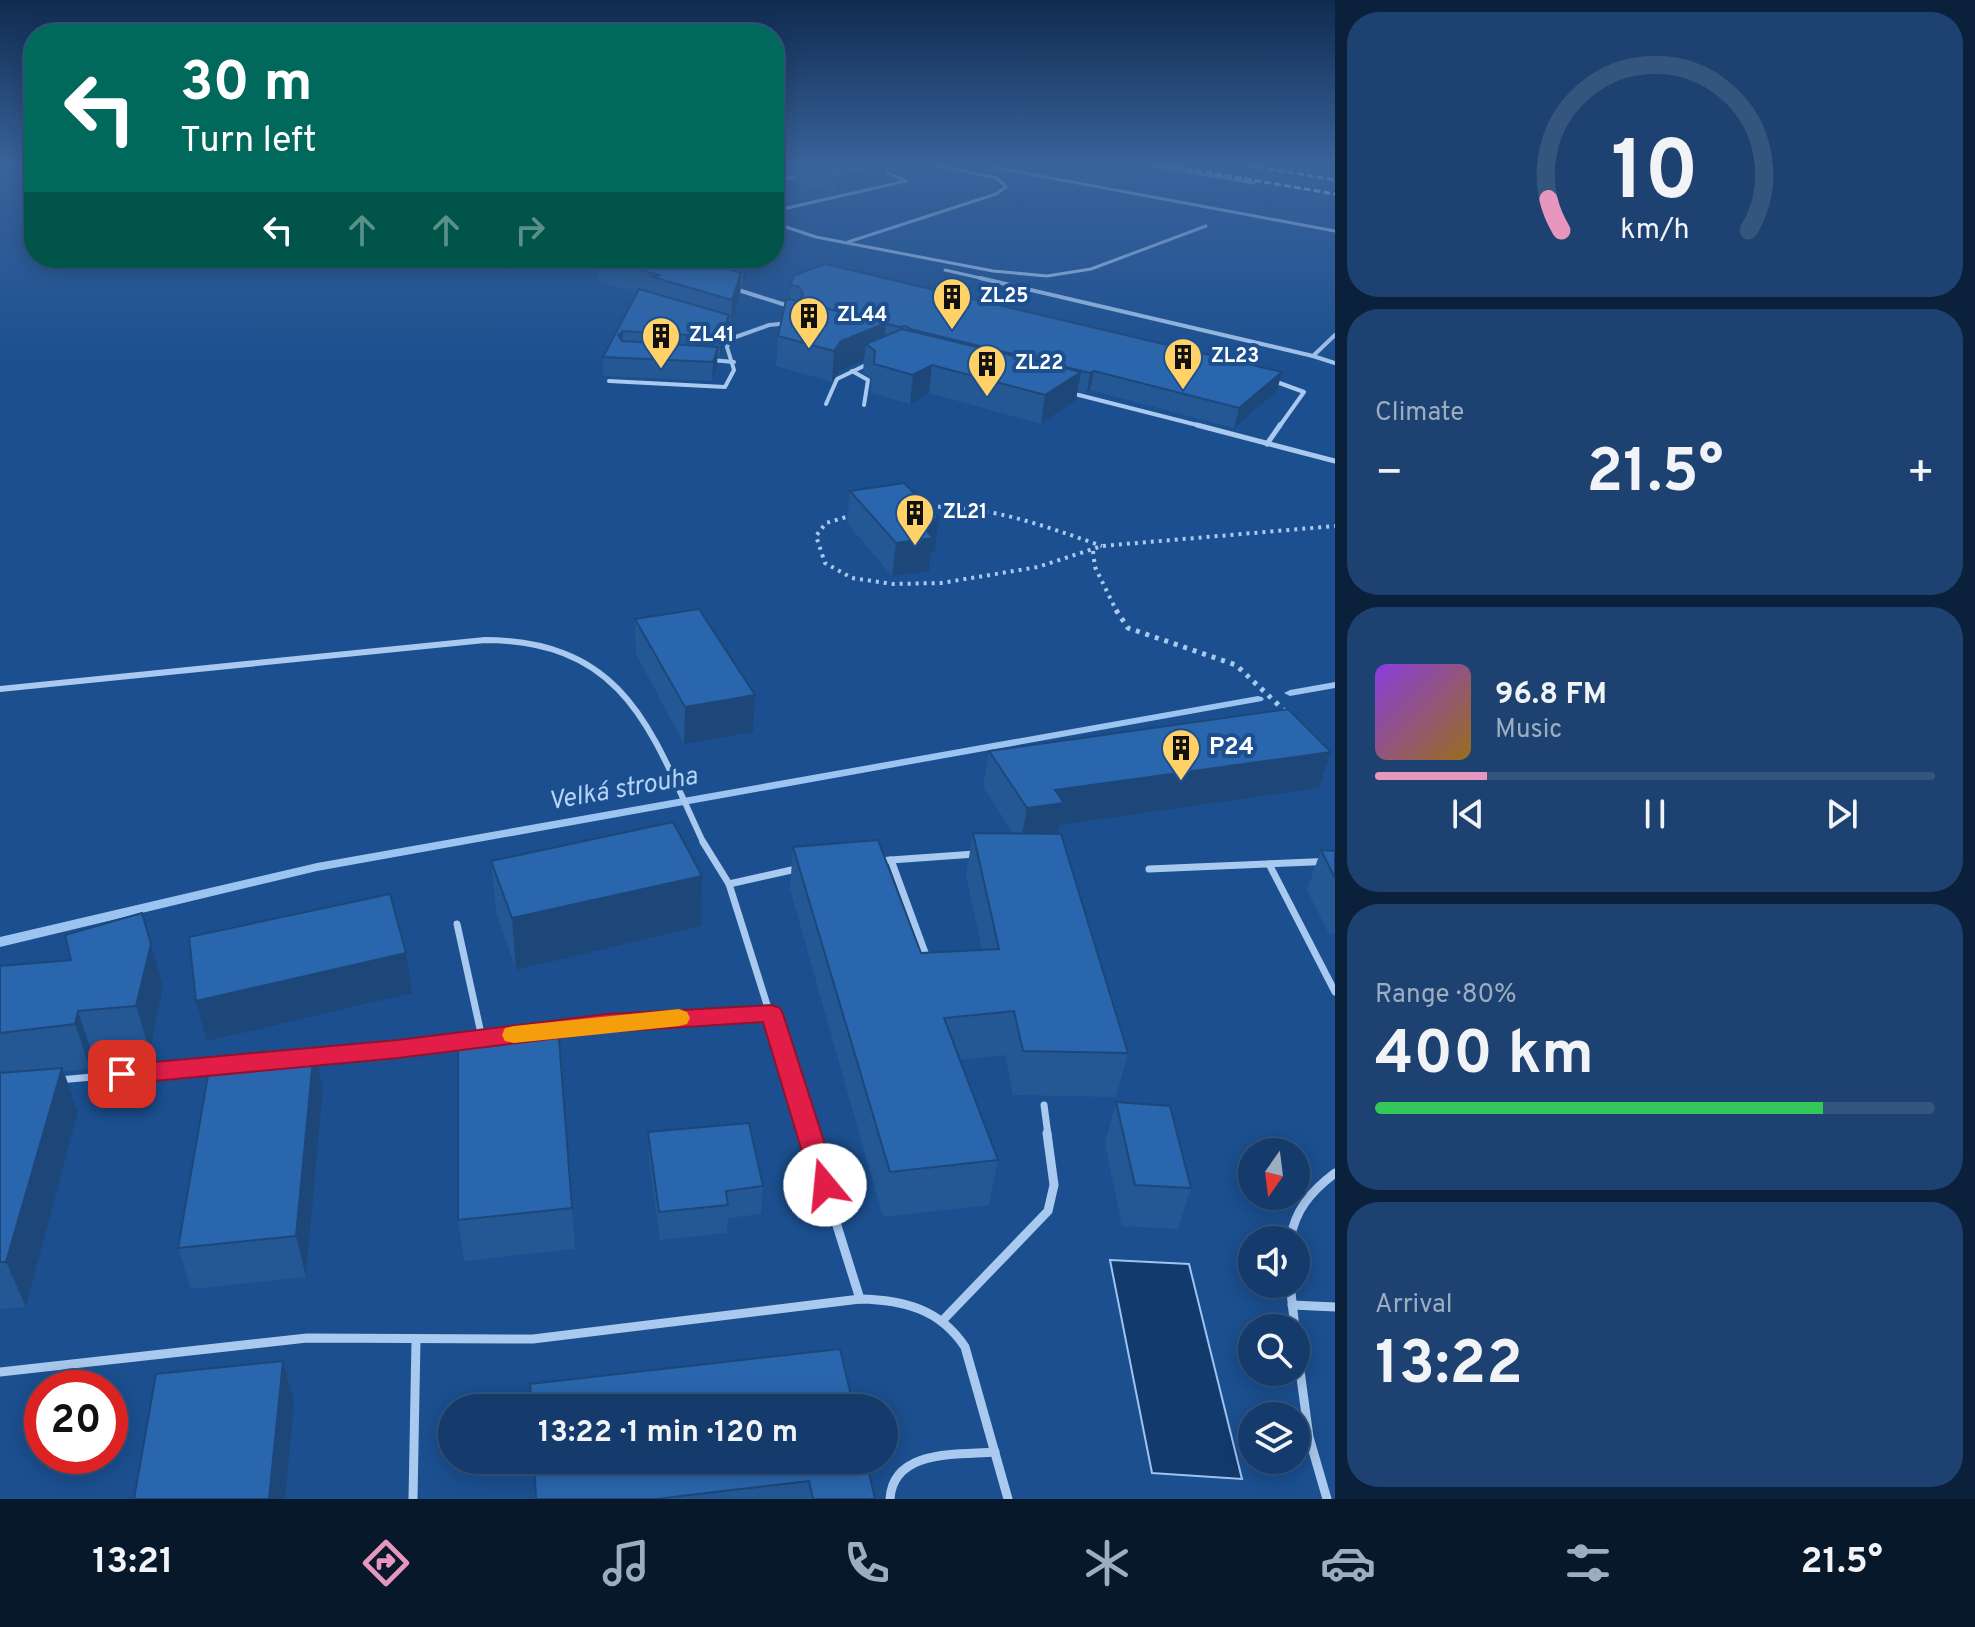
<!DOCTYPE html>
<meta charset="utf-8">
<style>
body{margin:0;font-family:Overpass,sans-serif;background:#1d4271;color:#f1f3f6;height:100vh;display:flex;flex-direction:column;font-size:30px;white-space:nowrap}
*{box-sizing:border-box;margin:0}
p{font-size:26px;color:#9dadc1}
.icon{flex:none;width:44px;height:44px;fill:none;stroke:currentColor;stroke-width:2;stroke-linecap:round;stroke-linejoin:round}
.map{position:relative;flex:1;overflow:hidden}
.sheet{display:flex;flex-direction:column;gap:12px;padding:12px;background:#0b203b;width:640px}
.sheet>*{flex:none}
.banner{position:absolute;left:24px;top:24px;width:760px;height:244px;border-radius:32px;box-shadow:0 4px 20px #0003,0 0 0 2px #33557e;background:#00695c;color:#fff;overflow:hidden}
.needle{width:52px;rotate:194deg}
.tools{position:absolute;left:1238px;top:1138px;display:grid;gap:16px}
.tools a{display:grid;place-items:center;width:72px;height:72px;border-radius:50%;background:#143b6b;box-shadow:0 4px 20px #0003,0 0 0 2px #33557e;font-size:40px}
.speed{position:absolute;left:24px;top:1370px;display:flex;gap:16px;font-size:40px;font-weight:700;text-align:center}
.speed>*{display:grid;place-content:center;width:104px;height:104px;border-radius:50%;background:#143b6b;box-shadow:0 4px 20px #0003,0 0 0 2px #33557e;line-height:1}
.speed .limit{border:12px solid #d22;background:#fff;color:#111}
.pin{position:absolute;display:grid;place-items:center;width:68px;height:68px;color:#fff;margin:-34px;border-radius:16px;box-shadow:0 4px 12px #0006}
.me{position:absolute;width:88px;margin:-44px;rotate:343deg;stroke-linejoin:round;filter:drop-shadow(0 0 6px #0008)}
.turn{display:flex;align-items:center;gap:28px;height:168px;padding:0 24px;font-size:36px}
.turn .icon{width:104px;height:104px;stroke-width:2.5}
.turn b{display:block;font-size:56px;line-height:68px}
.lanes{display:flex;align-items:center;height:76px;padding:0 24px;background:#0003;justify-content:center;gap:40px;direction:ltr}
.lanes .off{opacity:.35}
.big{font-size:60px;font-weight:700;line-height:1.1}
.sheet .widget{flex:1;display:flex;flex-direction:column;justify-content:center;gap:12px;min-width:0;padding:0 28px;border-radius:32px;background:#1d4271}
.sheet .dial{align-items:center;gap:0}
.dial svg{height:208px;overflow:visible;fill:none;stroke:#33557e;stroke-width:7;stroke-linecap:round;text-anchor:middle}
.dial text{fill:#f1f3f6;stroke:none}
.song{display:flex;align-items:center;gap:24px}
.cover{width:96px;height:96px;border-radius:12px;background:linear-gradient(135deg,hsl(270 70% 55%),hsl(40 70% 35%))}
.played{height:8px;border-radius:4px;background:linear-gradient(90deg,#e797bd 20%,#33557e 20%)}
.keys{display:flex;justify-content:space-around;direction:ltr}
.heat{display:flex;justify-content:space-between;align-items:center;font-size:44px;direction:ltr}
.charge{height:12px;border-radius:6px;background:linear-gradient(90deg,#34c759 80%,#33557e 0)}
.trip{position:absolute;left:438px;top:1394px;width:460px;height:80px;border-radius:40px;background:#143b6b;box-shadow:0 4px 20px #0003,0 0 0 2px #33557e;font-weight:700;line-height:80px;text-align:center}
.dock{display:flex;height:128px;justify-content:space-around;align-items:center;background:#08182b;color:#9dadc1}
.dock .icon{width:56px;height:56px}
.dock .current{color:#e797bd}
.dock b{font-size:36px;color:#f1f3f6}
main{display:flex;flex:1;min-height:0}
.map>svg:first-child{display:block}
.water{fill:#123a6d;stroke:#9cc4f0;stroke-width:2}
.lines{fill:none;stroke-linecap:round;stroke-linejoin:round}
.stream{fill:#9cc4f0;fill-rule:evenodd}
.path-far1{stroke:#a9c9ee;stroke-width:4;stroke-dasharray:3 5;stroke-linecap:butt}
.path{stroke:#a9c9ee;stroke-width:5;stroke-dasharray:4 6;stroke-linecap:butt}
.service-far5{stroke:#a9c9ee;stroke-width:3}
.service-far4{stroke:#a9c9ee;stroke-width:4}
.service-far3{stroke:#a9c9ee;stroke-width:5}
.service-far2{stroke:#a9c9ee;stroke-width:6}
.service-far1{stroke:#a9c9ee;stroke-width:7}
.service{stroke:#a9c9ee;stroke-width:9}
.rail{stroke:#fff;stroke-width:3;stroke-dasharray:7 3;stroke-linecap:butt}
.wall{fill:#245895}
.shaded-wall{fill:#1d4779}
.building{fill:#2a66ad;stroke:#1d4779;stroke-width:2}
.route{fill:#e11d48;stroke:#92132f;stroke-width:2}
.slow{fill:#f59e0b}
.labels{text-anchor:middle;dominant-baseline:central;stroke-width:8;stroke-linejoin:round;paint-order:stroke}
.far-poi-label{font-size:20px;font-weight:bold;fill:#fff;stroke:#1b4f8f;text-anchor:start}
.poi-label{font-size:24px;font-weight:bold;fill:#fff;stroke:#1b4f8f;text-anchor:start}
.water-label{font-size:26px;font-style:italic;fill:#b5d3f5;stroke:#1b4f8f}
</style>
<main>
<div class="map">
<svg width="1335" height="1499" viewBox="0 0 1335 1499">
<rect width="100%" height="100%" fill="#1b4f8f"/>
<!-- water -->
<polygon class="water" points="1110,1260 1189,1264 1242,1479 1152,1473"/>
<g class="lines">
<!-- stream -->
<g class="stream">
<polygon points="1335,682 1335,688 1290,696 1284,693 1290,690"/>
<polygon points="1258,696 1262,697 1264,699 1262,701 317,871 0,947 0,937 317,863"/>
</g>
<!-- path-far1 -->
<g class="path-far1">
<path d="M922 507C986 504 1042 525 1102 546"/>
<polyline points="853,515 826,523 816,536 825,563 852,578 893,584 941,583 1038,567 1102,546 1335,526"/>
<polyline points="1093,551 1095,567 1117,612"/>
</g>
<!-- path -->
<polyline class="path" points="1116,610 1128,628 1236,665 1287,713"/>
<!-- service-far5 -->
<g class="service-far5">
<polyline points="981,162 997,168 1335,231"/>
<polyline points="1131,162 1254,183"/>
<polyline points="774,181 803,175"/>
<polyline points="774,211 906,181 881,170"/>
<polyline points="774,223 816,237 993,271 1047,276 1091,269 1206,226"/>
<polyline points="848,242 996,194 1006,187 997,178 920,162"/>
<polyline points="945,270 989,280"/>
</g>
<!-- service-far4 -->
<g class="service-far4">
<polyline points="980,278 1313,356"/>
<polyline points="735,289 789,306"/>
<polyline points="1335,335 1313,356 1335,363"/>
<polyline points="711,360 734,362"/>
<polyline points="852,371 868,380 864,405"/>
<polyline points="609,381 725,387 734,370 727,347 730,339 769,325 789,323"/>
<polyline points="1274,381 1304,392 1279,427"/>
<polyline points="1071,393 1205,427"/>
<polyline points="826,404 837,379 870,363"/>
</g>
<!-- service-far3 -->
<g class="service-far3">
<polyline points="1197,425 1335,461"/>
<polyline points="1267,444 1280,425"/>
</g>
<!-- service-far2 -->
<path class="service-far2" d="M0 689 485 640C628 641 652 734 704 844"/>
<!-- service-far1 -->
<g class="service-far1">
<polyline points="703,842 729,884"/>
<polyline points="891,860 975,854"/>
<polyline points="879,861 891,860 927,958"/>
<polyline points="1269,864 1335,992"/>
<polyline points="796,869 729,884 808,1135"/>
<polyline points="1149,869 1335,861"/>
<polyline points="457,924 482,1038"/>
<polyline points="552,1030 657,1019 772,1014"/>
<polyline points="310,1057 466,1041"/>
<polyline points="59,1080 215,1066"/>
<polyline points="1044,1105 1048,1135"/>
</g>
<!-- service -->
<g class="service">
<polyline points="808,1133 860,1299"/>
<path d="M1290 1240C1295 1210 1311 1191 1335 1173"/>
<polyline points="1290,1284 1295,1328"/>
<polyline points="1292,1305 1335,1307"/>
<polyline points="944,1319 1048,1211 1054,1185 1047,1133"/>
<polyline points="1296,1341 1309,1437 1327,1499"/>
<path d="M0 1372 307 1338 533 1339 860 1299C904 1300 940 1309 965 1347L1008 1499"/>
<polyline points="413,1499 416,1340"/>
<path d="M890 1499C893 1449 957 1455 995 1452"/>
</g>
<!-- rail -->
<g class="rail">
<polyline points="1146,162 1335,194"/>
<polyline points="1228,162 1335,180"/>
</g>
</g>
<!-- wall -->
<g class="wall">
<polygon points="774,162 886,179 885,181 835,193 794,182 795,172 777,176 777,185"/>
<polygon points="601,258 741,258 746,259 745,282 743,287 741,286 740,296 731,324 728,323 728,333 720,356 717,356 717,366 712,381 603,376 603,357 637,292 598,282 598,259"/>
<polygon points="791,285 1277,391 1234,428 1090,390 1087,393 1077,391 1076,400 1041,424 929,393 910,404 871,393 872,378 863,372 864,360 839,371 832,382 776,366 778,336 790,300"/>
<polygon points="850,491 939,518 935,551 931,552 929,571 892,576 847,523"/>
<polygon points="635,619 755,695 753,732 684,744 636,654"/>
<polygon points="989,751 1331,752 1319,788 1060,825 1058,834 1128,1053 1116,1097 1013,1095 1005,1055 960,1060 998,1160 989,1205 883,1217 790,889 793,847 921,953 982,950 966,875 973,833 1013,833 983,787"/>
<polygon points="1321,850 1335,851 1335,934 1329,934 1307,890"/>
<polygon points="491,861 701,926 516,970 496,912"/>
<polygon points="0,966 163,987 150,1051 93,1056 90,1068 64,1072 78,1112 26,1307 0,1309"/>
<polygon points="314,1049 323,1089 306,1277 191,1289 178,1248"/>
<polygon points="1116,1102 1191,1188 1178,1229 1122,1226 1105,1143"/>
<polygon points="648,1132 763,1186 761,1214 728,1218 727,1233 660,1240 649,1160"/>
<polygon points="572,1208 575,1249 464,1261 458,1220"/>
<polygon points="866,1460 875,1499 536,1499"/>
</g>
<!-- shaded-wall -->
<g class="shaded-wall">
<polygon points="774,162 847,162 795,167 795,172 777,176 777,185 774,194"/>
<polygon points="887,164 885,181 835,193 836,178"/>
<polygon points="746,259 745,282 743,287 744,264"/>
<polygon points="741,273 740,296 731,324 732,300"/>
<polygon points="729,315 728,333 720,356 721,337"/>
<polygon points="886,323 883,352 875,351 866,344 864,360 839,371 832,382 834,351 841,341"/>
<polygon points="623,331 623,350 618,335"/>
<polygon points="718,347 717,366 712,381 713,362"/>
<polygon points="932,365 929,393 910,404 913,375"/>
<polygon points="1094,371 1090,390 1087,393 1090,373"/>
<polygon points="1081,372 1076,400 1041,424 1045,395"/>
<polygon points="1282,372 1277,391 1234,428 1239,408"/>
<polygon points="939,518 935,551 931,552 929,571 892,576 896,543 918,521"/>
<polygon points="755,695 753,732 684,744 685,707"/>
<polygon points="1331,752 1319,788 1060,825 1057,840 1020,845 1027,808 1055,790"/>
<polygon points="702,876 701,926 516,970 512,918"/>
<polygon points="142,913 163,987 150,1051 136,1006"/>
<polygon points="406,953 412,993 207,1041 196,1001"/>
<polygon points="78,1011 93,1056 90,1068 75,1024"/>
<polygon points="314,1049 323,1089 306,1277 296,1236"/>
<polygon points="62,1068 78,1112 26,1307 6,1262"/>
<polygon points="283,1361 294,1402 285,1499 269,1499"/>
</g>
<!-- building -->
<g class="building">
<polygon points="821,162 879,162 887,164 886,166 836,178 795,167"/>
<polygon points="774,167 778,168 774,179"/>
<polygon points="601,258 709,258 712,264 741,273 732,300 653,277 659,275 598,259"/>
<polygon points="725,258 741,258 746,259 744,264"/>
<polygon points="825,264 1282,372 1239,408 1094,371 1090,373 910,329 906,326 900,327 799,302 803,294 799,287 791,285 793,276"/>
<polygon points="639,289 729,315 721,337 623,331 618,335 622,341 718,347 713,362 603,357"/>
<polygon points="789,299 886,323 841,341 834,351 778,336 786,300"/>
<polygon points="902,329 1081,372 1045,395 932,365 913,375 874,364 875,351 866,344"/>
<polygon points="904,483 939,518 918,521 933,538 896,543 850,491"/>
<polygon points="699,609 755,695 685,707 635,619"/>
<polygon points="1288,709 1331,752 1055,790 1064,803 1027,808 989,751"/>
<polygon points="673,822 702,876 512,918 491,861"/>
<polygon points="973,833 1061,834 1128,1053 1023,1051 1014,1011 944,1018 998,1160 890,1172 793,847 878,840 921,953 999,949"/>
<polygon points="1321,850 1335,851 1335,878"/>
<polygon points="390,894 406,953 196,1001 189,937"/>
<polygon points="142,913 151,944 136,1006 78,1011 75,1024 0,1033 0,966 71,960 65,935"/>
<polygon points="558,1026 572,1208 458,1220 458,1035"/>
<polygon points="314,1049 296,1236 178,1248 211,1058"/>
<polygon points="62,1068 6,1262 0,1262 0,1073"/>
<polygon points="1116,1102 1170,1106 1191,1188 1135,1185"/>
<polygon points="749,1123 763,1186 726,1191 728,1205 659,1212 648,1132"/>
<polygon points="840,1349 854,1408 532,1408 530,1384"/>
<polygon points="283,1361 269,1499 134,1499 156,1374"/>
<polygon points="534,1460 866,1460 875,1499 813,1499 809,1481 656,1499 536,1499"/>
</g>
<!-- sky -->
<linearGradient id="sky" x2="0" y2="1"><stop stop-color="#0f2b4f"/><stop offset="0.44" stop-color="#39639b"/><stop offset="1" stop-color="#39639b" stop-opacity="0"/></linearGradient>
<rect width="1335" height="372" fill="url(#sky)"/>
<!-- route -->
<polygon class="route" points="772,1005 780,1008 783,1014 838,1185 834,1193 825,1196 816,1193 812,1185 763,1022 607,1032 398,1058 122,1084 114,1081 110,1074 114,1068 122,1065 398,1040 607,1014"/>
<!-- slow -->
<polygon class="slow" points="679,1009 687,1012 690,1018 687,1024 679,1026 514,1043 505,1041 502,1035 505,1028 514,1026"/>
<!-- icons -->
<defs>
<symbol id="building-pin" viewBox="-11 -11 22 30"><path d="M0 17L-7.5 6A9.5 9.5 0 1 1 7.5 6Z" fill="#ffd166" stroke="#1b4f8f"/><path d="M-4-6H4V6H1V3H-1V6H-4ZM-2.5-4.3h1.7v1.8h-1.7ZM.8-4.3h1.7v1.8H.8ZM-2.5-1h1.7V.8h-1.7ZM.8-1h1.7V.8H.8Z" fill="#111"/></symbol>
</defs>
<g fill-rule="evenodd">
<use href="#building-pin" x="930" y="275" width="44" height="60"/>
<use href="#building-pin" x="787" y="294" width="44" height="60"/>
<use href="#building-pin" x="639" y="314" width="44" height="60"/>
<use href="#building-pin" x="1161" y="335" width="44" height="60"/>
<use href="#building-pin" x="965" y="342" width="44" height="60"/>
<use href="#building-pin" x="893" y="491" width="44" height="60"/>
<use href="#building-pin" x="1159" y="726" width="44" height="60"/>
</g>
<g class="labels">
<!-- far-poi labels -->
<g class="far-poi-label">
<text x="980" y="297">ZL25</text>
<text x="837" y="316">ZL44</text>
<text x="689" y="336">ZL41</text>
<text x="1211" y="357">ZL23</text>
<text x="1015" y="364">ZL22</text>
<text x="943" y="513">ZL21</text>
</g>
<!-- poi labels -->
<g class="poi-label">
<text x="1209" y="748">P24</text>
</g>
<!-- water labels -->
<g class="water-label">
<text transform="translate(623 790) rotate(-10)">Velká strouha</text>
</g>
</g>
</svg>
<div class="tools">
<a><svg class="needle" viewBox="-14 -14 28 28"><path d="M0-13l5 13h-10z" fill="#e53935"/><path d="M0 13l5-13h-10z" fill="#9dadc1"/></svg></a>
<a><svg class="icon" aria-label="sound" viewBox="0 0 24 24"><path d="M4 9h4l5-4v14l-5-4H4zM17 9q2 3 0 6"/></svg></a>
<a><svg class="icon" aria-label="search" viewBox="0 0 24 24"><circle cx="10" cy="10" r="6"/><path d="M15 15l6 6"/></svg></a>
<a><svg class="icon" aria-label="layers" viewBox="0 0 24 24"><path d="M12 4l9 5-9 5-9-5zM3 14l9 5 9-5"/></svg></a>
</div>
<div class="speed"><div class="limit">20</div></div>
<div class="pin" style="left:122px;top:1074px;background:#d93025"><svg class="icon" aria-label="arrive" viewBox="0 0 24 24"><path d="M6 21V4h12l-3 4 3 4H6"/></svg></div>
<svg class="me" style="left:825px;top:1185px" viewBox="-20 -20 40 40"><circle r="19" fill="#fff"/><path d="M0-13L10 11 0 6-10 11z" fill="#e11d48"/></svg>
<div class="trip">13:22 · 1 min · 120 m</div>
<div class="banner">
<div class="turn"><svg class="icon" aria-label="left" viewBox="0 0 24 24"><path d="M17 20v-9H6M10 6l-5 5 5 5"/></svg><div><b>30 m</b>Turn left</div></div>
<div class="lanes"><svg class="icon" aria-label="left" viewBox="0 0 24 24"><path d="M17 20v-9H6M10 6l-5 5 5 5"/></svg><svg class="icon off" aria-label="ahead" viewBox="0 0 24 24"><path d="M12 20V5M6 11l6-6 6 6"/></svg><svg class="icon off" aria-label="ahead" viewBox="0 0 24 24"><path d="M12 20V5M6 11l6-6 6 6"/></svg><svg class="icon off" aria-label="right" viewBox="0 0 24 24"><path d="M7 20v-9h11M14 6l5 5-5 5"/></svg></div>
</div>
</div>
<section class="sheet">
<div class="widget dial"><svg viewBox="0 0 100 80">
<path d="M14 69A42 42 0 1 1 86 69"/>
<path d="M14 69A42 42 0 0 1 9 57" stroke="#e797bd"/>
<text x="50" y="56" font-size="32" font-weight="700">10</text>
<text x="50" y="72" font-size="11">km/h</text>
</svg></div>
<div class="widget"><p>Climate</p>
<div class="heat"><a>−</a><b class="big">21.5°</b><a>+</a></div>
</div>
<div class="widget">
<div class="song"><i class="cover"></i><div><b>96.8 FM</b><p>Music</p></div></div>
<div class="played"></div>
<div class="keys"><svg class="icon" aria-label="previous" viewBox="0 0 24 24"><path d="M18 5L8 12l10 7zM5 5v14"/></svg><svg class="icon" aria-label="pause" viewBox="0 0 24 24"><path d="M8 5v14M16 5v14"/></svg><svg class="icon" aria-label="next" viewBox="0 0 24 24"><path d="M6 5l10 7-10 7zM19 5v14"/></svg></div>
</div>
<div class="widget"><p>Range · 80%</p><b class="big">400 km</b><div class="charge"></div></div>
<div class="widget"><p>Arrival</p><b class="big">13:22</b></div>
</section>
</main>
<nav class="dock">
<b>13:21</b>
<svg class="icon current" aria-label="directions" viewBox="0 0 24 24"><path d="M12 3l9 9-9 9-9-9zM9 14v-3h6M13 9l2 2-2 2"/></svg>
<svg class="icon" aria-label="music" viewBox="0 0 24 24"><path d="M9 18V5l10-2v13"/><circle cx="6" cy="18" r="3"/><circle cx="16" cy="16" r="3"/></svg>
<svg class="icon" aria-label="phone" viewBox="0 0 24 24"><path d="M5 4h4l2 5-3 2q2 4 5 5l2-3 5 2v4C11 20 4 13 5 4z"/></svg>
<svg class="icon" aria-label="climate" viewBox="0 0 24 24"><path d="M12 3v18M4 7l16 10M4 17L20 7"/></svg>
<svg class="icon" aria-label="car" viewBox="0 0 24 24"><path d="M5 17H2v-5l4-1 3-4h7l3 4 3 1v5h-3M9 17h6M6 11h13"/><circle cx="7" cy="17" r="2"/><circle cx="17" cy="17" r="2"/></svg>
<svg class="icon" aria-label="filters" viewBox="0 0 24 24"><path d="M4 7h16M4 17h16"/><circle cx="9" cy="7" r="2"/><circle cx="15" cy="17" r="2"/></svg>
<b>21.5°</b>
</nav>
